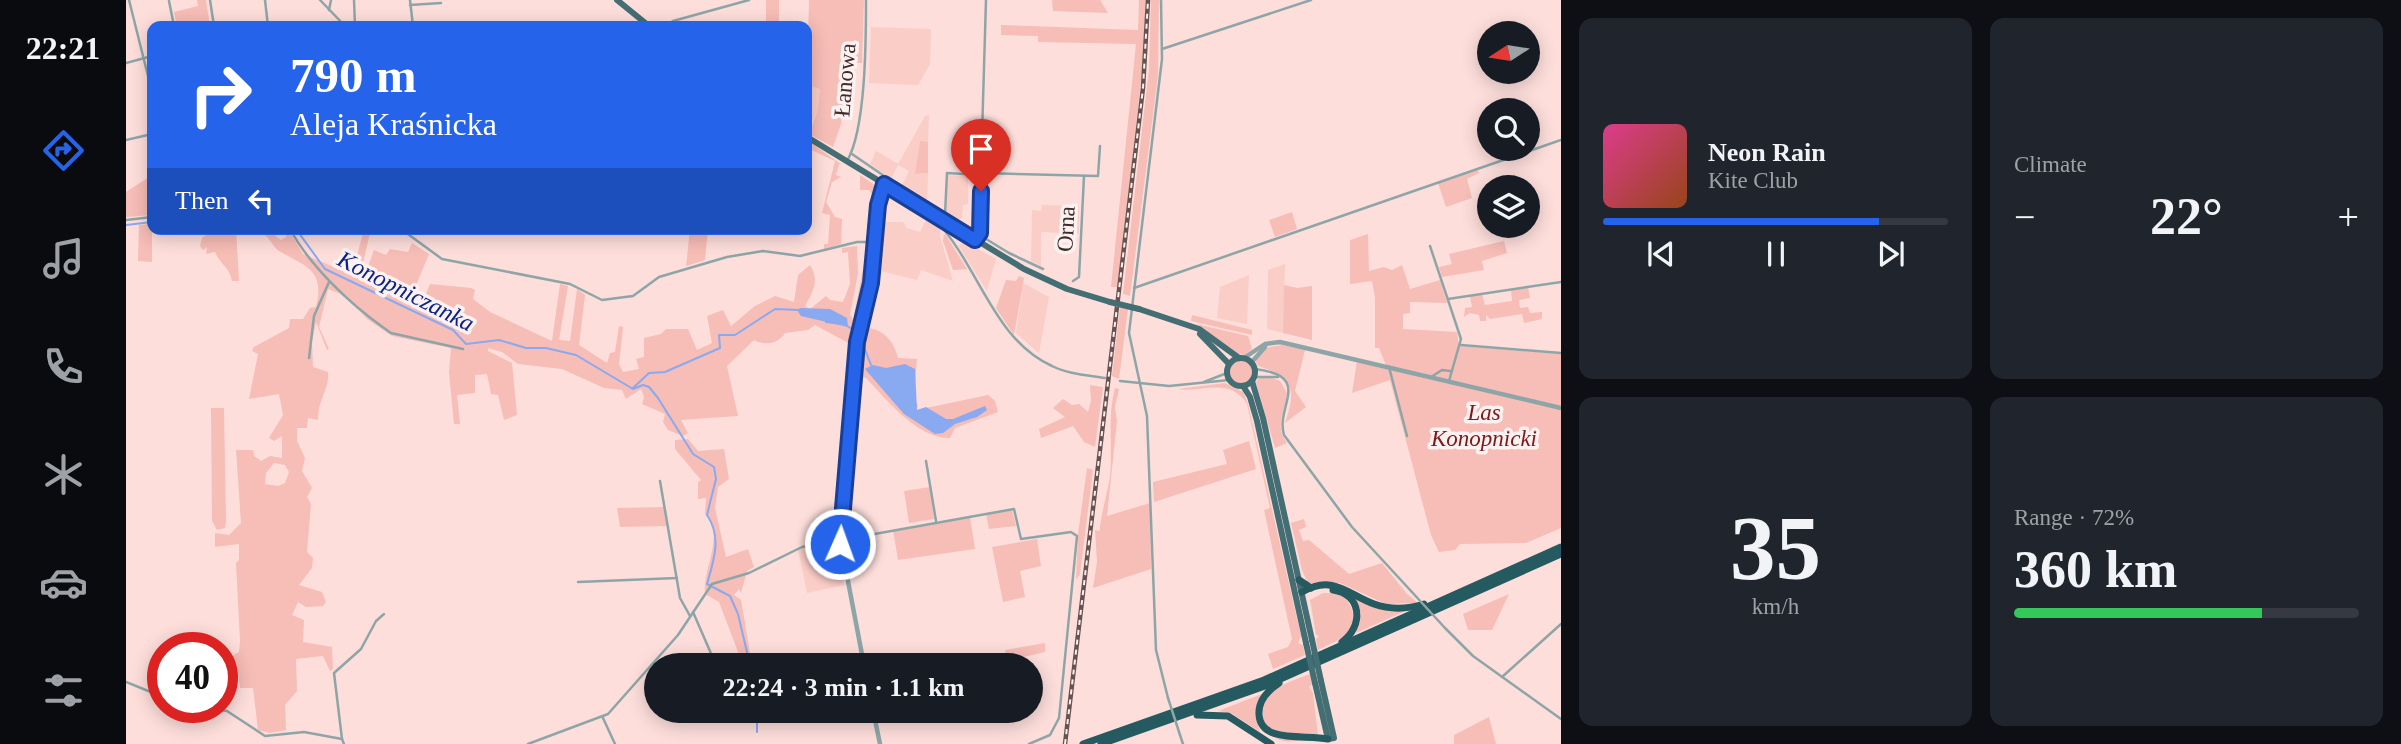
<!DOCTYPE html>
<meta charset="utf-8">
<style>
body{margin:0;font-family:"Times New Roman",serif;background:#20242c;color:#f1f3f6;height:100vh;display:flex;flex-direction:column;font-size:26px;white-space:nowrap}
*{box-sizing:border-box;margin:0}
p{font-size:23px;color:#9ea1a6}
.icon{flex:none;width:38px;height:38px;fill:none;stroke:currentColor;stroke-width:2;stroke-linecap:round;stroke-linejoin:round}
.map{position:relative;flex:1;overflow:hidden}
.sheet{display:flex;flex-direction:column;gap:18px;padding:18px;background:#0d0f14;width:840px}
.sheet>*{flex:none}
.guide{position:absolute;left:21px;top:21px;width:665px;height:214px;border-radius:14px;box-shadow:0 4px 18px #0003;background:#2563eb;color:#fff;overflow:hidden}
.needle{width:46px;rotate:258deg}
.tools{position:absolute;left:1351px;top:21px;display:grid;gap:14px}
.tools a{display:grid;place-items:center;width:63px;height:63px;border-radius:50%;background:#171b24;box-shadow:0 4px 18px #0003;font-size:35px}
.speed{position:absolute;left:21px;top:632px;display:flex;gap:14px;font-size:35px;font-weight:700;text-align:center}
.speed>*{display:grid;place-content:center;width:91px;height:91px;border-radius:50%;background:#171b24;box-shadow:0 4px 18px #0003;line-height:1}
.speed .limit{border:10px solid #d22;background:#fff;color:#111}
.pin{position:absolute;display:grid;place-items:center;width:60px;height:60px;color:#fff;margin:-72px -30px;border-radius:50% 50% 50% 0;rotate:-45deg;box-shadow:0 0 7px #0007}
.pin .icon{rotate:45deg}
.me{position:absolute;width:77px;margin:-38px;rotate:2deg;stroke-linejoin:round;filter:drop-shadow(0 0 5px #0008)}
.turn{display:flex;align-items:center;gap:24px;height:147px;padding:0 28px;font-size:32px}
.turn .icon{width:91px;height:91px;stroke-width:2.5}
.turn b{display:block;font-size:49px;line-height:60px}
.then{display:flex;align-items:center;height:66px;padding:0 28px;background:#0003;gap:14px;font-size:26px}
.big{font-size:52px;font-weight:700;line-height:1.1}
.sheet .tile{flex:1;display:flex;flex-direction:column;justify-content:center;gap:10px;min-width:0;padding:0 24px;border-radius:14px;background:#20242c}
.sheet .dial{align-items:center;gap:0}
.dial b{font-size:91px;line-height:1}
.song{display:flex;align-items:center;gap:21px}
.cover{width:84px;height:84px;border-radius:10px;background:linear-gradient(135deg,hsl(330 70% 55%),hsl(20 70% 35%))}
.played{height:7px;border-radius:4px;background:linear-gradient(90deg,#2563eb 80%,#363941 80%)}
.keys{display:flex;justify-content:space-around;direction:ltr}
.heat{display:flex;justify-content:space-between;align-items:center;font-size:38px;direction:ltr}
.charge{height:10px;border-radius:5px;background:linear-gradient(90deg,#34c759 72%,#363941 0)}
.sheet .tiles{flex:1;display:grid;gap:18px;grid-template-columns:repeat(2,1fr)}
.trip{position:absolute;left:518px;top:653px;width:399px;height:70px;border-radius:35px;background:#171b24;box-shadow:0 4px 18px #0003;font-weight:700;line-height:70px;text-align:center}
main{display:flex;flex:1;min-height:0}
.tab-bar{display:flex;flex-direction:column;width:126px;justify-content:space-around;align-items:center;background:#090b0e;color:#9ea1a6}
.tab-bar .icon{width:49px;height:49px}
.tab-bar .on{color:#2563eb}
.tab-bar b{font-size:32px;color:#f1f3f6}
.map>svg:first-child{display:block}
.built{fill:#fbcdc7}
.green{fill:#f7bdb7;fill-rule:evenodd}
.water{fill:#89a9f0}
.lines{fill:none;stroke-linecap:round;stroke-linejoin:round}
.stream{stroke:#89a9f0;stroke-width:2}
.minor{stroke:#8ea5a8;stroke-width:2.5}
.tertiary{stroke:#8ea5a8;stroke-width:4.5}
.primary{stroke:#436e73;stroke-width:6}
.motorway{stroke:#245a60;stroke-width:7}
.rail-casing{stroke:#675250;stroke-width:4.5}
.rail{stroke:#fbf1f0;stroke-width:2;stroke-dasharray:5;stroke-linecap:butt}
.minor-bridge{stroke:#8ea5a8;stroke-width:2.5}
.primary-bridge{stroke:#436e73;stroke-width:6}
.route-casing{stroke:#184099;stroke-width:18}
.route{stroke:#2563eb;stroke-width:12}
.labels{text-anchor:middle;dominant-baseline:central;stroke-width:7;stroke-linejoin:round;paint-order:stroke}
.street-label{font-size:23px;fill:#3f2c2a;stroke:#fbf1f0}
.park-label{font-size:23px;font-style:italic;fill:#7c191b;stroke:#fbf1f0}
.water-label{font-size:24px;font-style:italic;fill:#0b2388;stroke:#fbf1f0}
</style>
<main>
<nav class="tab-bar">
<b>22:21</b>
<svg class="icon on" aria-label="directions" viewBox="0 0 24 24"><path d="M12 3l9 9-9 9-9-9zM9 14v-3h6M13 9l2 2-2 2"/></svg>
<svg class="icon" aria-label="music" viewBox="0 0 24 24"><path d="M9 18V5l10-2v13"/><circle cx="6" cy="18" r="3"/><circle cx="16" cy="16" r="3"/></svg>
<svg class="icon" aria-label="phone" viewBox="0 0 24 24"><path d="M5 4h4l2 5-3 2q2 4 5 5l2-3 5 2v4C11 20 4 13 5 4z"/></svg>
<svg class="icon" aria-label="climate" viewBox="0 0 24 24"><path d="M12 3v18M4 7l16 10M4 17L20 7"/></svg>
<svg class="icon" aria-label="car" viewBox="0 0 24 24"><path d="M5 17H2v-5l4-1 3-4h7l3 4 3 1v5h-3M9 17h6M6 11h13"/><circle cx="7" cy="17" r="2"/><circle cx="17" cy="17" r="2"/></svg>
<svg class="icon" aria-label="filters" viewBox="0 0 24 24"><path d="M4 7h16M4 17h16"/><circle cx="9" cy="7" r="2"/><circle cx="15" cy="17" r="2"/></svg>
</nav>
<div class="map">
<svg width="1435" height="744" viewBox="0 0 1435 744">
<rect width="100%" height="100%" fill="#fddedb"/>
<!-- built -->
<g class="built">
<polygon points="745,27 805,29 804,64 792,85 743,83"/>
<polygon points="681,85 694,88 691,113 684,128 681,126"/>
<polygon points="803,115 802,142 794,142 790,174 802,173 801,202 775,188 783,171 772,165 765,179 744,164 750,151 772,164 799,116"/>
<polygon points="821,175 842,176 842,204 837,205 836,218 832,220 820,213"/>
<polygon points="916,205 953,206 953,234 915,232 915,266 905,261 906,210 915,211"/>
<polygon points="801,218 815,229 814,236 827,281 795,270 791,280 751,270 753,222 777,222 781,228 794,232"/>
<polygon points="837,241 870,259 861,291 833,246"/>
<polygon points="1159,264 1157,333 1141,329 1142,270"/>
<polygon points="1123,275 1121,324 1091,318 1094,287"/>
<polygon points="897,283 923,297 913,353 890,333"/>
<polygon points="709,542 718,585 681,593 672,549"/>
</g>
<!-- green -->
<g class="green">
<polygon points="71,0 80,0 84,26 51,26 48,12 72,6"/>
<rect x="640" y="0" width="13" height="26"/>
<polygon points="683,0 738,0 736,63 723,63 715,124 707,147 681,133 681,126 685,128 691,113 694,89 681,85"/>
<polygon points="926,0 974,0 982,13 927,11"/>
<polygon points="1013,0 1020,0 1016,73 992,287 985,287 1010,44 912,42 912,36 875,35 875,25 1012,30"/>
<polygon points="1025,0 1033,0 1032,75 1004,296 997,294 1023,69"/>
<polygon points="681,140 716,165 713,164 710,175 715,177 706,182 700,202 709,217 716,219 715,244 698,249 698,244 702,244 704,215 696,213 709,161 681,148"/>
<polygon points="794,141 802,142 802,173 789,174"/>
<polygon points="1352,170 1353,173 1341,179 1346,198 1320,207 1312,183"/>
<polygon points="26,175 26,215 0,217 0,192"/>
<polygon points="734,175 750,186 747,240 743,238 746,194 743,190 734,190"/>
<polygon points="1166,212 1171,229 1149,237 1143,220"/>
<polygon points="26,224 26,262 12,261 13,225"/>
<path d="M88 229 94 233 110 229 113 281H106C104 268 94 264 89 252L80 254 81 247 77 250 74 246 76 238Z"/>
<path d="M141 229 155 240 160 237 162 229 177 254 226 275 238 229H245L236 267H242L248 250 260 255 264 249 282 252 286 243 303 254 288 290 300 294 304 284 345 288 349 290 347 299 364 312 426 341 434 284 442 286 433 340 444 341 451 289 459 295 453 345 481 363 484 353 489 352 493 326 497 327 493 364 497 372 513 369 510 359 518 357V338L535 334 540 329H562L571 350 586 343 581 316 597 310 605 326 629 306 649 296 668 302 672 275 684 265C694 281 687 291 679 306L684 309 700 296 704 300 717 302 724 284 722 252 716 253V248L731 246 732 274 724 314 727 320 740 254 744 255 745 264 728 346 689 325 682 330 659 333C652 344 639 346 628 340L601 366 612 416 555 420 562 433 557 436 542 430 537 422 539 414 516 404 518 397 515 389 500 399 496 390 478 388 436 369 392 364 376 352 362 348V351L386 363 391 415 378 420 372 395 365 394 361 374 349 375V393L331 395 334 424H328L323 372 325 348 266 336 241 319 220 296 202 289 193 327 203 349 201 350 190 322 186 342 187 367 202 372C204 388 191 401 192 420L182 418 181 428H171V441L179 458 176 471 186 488 181 497 185 504 181 552 187 558 186 568 173 585 196 592 200 602 197 606 180 607 172 602 166 615 178 620 177 642 206 647 207 669 204 671 197 656 170 659 171 691 159 705 160 730 144 733 132 730 127 688H114L111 664 98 661 113 652 114 641 110 563 113 560V544L89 547V533L103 535 115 523 110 450H127L128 456 135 461 144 456 156 458V436L148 441 143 438 157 415 153 394 123 399 132 354 126 351 128 347 163 328 164 319H177L184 308 190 307C199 270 181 267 153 251 148 248 145 240 139 235ZM148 463 159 465 163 472 159 483 152 486 139 484 140 473Z"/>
<polygon points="564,229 582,229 579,260 560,266"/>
<polygon points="818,234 820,235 841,269 827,270 817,241"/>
<polygon points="1242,234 1243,271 1258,267 1266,270 1276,265 1284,289 1314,280 1321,303 1284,302 1284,313 1277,314 1277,329 1331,332 1333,346 1435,354 1435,528 1400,543 1334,544 1329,550 1313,552 1305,535 1264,380 1226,393 1231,361 1261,368 1253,348 1249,348 1249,298 1246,281 1224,284 1224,240"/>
<polygon points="1378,241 1381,253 1356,261 1358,270 1316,277 1313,267 1326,264 1323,254"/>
<polygon points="893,276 898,278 888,335 870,308 880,280 890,281"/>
<polygon points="1158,285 1171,288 1186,286 1186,340 1157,333"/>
<polygon points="1402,287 1404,298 1393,300 1394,308 1402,307 1404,313 1416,312 1416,319 1398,323 1396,314 1364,319 1360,315 1360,321 1354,321 1353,315 1344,313 1338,317 1339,308 1346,307 1344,296 1356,294 1359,305 1386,301 1385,290"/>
<polygon points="994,307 1002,309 993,379 986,376"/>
<polygon points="1066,315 1126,330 1126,335 1065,321"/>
<polygon points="1070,324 1122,336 1126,349 1119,355 1112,354"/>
<path d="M737 327C757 329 767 339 772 358L791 359 788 398 792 405 791 410 862 395 869 401 872 412 829 428 824 438C792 439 761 400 740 378L732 376Z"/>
<path d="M1156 345 1179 350 1169 391 1180 407 1159 423C1171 388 1167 377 1132 366L1129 360 1139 348Z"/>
<circle cx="1115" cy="372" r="12"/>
<path d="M1143 377 1154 381 1161 393C1159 412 1148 426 1161 443L1149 448 1130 382 1133 378Z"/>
<path d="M1099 383 1117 392 1122 404 1175 636 1172 643 1177 645 1179 655 1147 669 1142 654 1162 647 1166 639 1138 510 1144 508 1121 404C1104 376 1076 393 1052 389Z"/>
<polygon points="964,385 977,387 969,447 958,442 947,426 915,438 913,429 939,417 927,408 937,399 946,405 953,404 962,412 965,401"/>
<path d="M989 388 993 389 989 407 991 421 981 516 1024 503 1025 569 967 588 971 562 969 530 974 531C973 522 982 491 984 477 987 447 981 417 989 388Z"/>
<polygon points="85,408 98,408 100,522 99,528 91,530 86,521"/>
<path d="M562 439 572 451 598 449 603 479 592 487 589 508 600 557 622 549 628 567 621 571 615 593 613 589 608 595 615 600 626 665H617L593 602 579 594C576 569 600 535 579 514L580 498 572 499V482L575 480 549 449V440Z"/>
<polygon points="1123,441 1130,469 1028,502 1027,482 1101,464 1097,450"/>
<polygon points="961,468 967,470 954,574 950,580 952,534"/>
<polygon points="804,487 808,519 783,523 778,491"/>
<polygon points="538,507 541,526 494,527 491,508"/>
<polygon points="886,510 890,526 863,529 860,514"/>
<polygon points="844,517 849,549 772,560 767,530"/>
<polygon points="1178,519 1180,527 1173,530 1177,541 1183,540 1223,574 1256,563 1281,594 1292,603 1260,604 1214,583 1182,583 1176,570 1165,523"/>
<polygon points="911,539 915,566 894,571 899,597 877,602 866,547"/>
<path d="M1197 593C1219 592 1227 602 1228 623L1218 637 1192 650 1190 639 1193 636 1190 635 1184 600Z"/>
<polygon points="1383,594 1366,630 1342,630 1337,614"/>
<polygon points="1228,596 1279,611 1230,633 1235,613"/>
<polygon points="919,643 919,652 881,661 879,650"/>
<path d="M1184 674 1186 684 1183 687 1187 693 1192 736C1180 739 1166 744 1154 740 1135 733 1131 707 1144 694 1154 684 1171 679 1184 674Z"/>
<polygon points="1136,694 1129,715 1134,732 1105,713 1092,711"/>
<polygon points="1363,717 1370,744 1328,744 1328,735"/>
</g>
<!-- water -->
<g class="water">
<polygon points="674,308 704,309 721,318 722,327 675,316 671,310"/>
<polygon points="779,364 789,369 791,410 800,407 820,419 827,419 859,406 861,410 851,417 829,424 817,433 809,434 778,414 739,369 747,365 760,368"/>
</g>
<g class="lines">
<!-- stream -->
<g class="stream">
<polyline points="0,225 26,222"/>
<path d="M170 229 199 269 327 330 340 344 373 340 400 348H420L450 355 507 389 517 385 523 387 532 398 567 454 588 467 590 479 581 515C596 537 588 560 581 584L604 596 612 614 624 665"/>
<polyline points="700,322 716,324"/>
<polyline points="721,326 731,332"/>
<polyline points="734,337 745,365"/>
<polyline points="507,388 523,373 539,372 594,348 593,335 609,335 649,309 673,310"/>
<polyline points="631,710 631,732"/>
</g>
<!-- minor -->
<g class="minor">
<polyline points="3,0 26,92"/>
<polyline points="84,0 88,26"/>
<polyline points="139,0 142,26"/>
<polyline points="194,0 219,26"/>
<polyline points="228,0 229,26"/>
<polyline points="284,0 287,26"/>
<polyline points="1035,0 1036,59 1003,333 1021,416 1030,650 1042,698"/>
<polyline points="43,1 48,26"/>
<polyline points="284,5 315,3"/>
<polyline points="203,10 205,0"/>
<polyline points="539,26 547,21 623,0"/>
<polyline points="1036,49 1185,0"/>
<polyline points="0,63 26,56"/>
<polyline points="0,140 26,134"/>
<polyline points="726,154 764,180"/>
<path d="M721 161C740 129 740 39 740 0"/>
<polyline points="856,173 972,176 974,146"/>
<path d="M855 175 821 173 819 214 812 223C853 267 868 340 926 366 942 374 961 375 979 378"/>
<polyline points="777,196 783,192 883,253 917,269"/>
<polyline points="0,220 26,217"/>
<path d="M164 229C184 266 224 304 258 328L265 333 337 349"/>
<polyline points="275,229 316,259 444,284 476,300 507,296 533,277 601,257 637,251 674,256 731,242 747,242"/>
<polyline points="853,236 860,0"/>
<polyline points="1304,246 1335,339 1323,381"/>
<polyline points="947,281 953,277 958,176"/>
<polyline points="1008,288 1435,140"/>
<polyline points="1322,299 1435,282"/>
<polyline points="1335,345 1435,353"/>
<polyline points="183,358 188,316 203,282"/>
<polyline points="1263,367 1281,436"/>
<path d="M1129 369C1188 376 1149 406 1158 435L1226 527 1285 591"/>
<polyline points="1128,377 1152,377"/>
<polyline points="1305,377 1316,370 1324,371"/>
<polyline points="994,381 1043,386 1103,380"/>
<polyline points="1078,382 1101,373"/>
<polyline points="800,461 810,521"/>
<polyline points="534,481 554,598 564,616"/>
<polyline points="452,582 551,578"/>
<polyline points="567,612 590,665"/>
<polyline points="1319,628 1347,656 1435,719"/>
<polyline points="1376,677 1435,624"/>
<polyline points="0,682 37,697"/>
<polyline points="75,707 101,711 139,736 178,732 216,739 218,744"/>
<polyline points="539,715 562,710"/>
<polyline points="477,718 489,744"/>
<polyline points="1054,735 1057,744"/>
<polyline points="216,739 208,673 235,649 250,621 258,614"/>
<polyline points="402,744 482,714 552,635 586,584 623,573 676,547 888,509 895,539 945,532 951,536 933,718 924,735 903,744"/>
</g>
<!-- tertiary -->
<g class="tertiary">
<polyline points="1118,358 1139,344 1154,342 1435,408"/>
<polyline points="1125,363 1139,347"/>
<polyline points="738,665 713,534 731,342 746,276 752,192 758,184"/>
<polyline points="747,710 754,744"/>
</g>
<!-- primary -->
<g class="primary">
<polyline points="491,0 523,26"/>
<polyline points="681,137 898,269 941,289 984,302"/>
<polyline points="1013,309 1073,329 1113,358"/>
<polyline points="1074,334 1103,364"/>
<circle cx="1115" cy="372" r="14"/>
<polyline points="1126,381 1137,418 1186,640"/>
<polyline points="1117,386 1124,397 1131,421 1180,643"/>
<polyline points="1189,683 1202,739 1208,738 1195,681"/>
</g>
<!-- motorway -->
<g class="motorway">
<polyline points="1173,580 1185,588"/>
<path d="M1207 590C1236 594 1238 626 1216 642"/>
<path d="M1176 592C1207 574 1221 594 1248 604 1265 610 1282 609 1298 604"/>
<path d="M1153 683C1141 691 1132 701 1133 715 1135 744 1180 734 1202 739"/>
<polyline points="1071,715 1102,716 1145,744"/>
<polyline points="957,744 1138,680 1435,547"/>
<polyline points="975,744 1139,686 1435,554"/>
</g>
<defs>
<polyline id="rail" points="939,744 1017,88 1022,0"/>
</defs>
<!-- rail casing -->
<use href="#rail" class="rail-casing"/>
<!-- rail -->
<use href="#rail" class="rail"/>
<!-- minor-bridge -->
<g class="minor-bridge">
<polyline points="1285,591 1319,628"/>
<polyline points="1042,698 1054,735"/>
</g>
<!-- primary-bridge -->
<g class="primary-bridge">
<polyline points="984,302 1013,309"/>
<polyline points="1186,640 1195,681"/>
<polyline points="1180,643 1189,683"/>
</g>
</g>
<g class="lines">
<defs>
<polyline id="route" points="714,544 731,342 745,283 752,205 758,184 849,240 854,233 855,191"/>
</defs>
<!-- route casing -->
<use href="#route" class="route-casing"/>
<!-- route -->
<use href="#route" class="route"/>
</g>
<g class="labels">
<!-- street labels -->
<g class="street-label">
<text transform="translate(719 80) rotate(-85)">Łanowa</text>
<text transform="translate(940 229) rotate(-87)">Orna</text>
</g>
<!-- park labels -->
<g class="park-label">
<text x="1358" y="412">Las<tspan x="1358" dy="26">Konopnicki</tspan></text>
</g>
<!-- water labels -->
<g class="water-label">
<text transform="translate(280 291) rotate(27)">Konopniczanka</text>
</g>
</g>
</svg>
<div class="tools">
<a><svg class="needle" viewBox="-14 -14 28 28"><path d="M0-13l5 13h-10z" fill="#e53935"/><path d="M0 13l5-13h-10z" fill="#9ea1a6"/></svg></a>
<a><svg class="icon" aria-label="search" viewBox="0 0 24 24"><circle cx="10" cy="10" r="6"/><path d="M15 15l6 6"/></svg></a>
<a><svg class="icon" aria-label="layers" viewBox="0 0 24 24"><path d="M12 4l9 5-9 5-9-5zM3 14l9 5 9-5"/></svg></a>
</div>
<div class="speed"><div class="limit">40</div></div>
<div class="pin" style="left:855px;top:191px;background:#d93025"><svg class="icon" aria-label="arrive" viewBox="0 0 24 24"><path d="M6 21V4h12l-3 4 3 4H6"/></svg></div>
<svg class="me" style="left:714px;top:544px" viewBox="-20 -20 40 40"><circle r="17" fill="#2563eb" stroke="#fff" stroke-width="3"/><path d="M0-11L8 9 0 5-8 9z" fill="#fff"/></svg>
<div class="trip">22:24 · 3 min · 1.1 km</div>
<div class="guide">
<div class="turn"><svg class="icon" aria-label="right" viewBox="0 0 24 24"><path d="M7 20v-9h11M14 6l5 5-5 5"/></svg><div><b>790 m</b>Aleja Kraśnicka</div></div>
<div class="then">Then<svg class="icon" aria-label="left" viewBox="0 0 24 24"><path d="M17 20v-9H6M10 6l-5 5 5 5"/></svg></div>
</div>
</div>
<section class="sheet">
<div class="tiles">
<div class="tile">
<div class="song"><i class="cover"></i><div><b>Neon Rain</b><p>Kite Club</p></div></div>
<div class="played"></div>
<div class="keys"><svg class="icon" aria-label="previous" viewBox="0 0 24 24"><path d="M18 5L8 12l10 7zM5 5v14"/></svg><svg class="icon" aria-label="pause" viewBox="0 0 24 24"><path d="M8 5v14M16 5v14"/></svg><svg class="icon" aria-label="next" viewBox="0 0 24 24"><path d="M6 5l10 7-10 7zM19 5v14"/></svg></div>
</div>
<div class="tile"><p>Climate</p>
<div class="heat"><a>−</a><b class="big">22°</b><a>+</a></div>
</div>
<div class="tile dial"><b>35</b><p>km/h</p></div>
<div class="tile"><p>Range · 72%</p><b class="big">360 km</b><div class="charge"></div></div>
</div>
</section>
</main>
